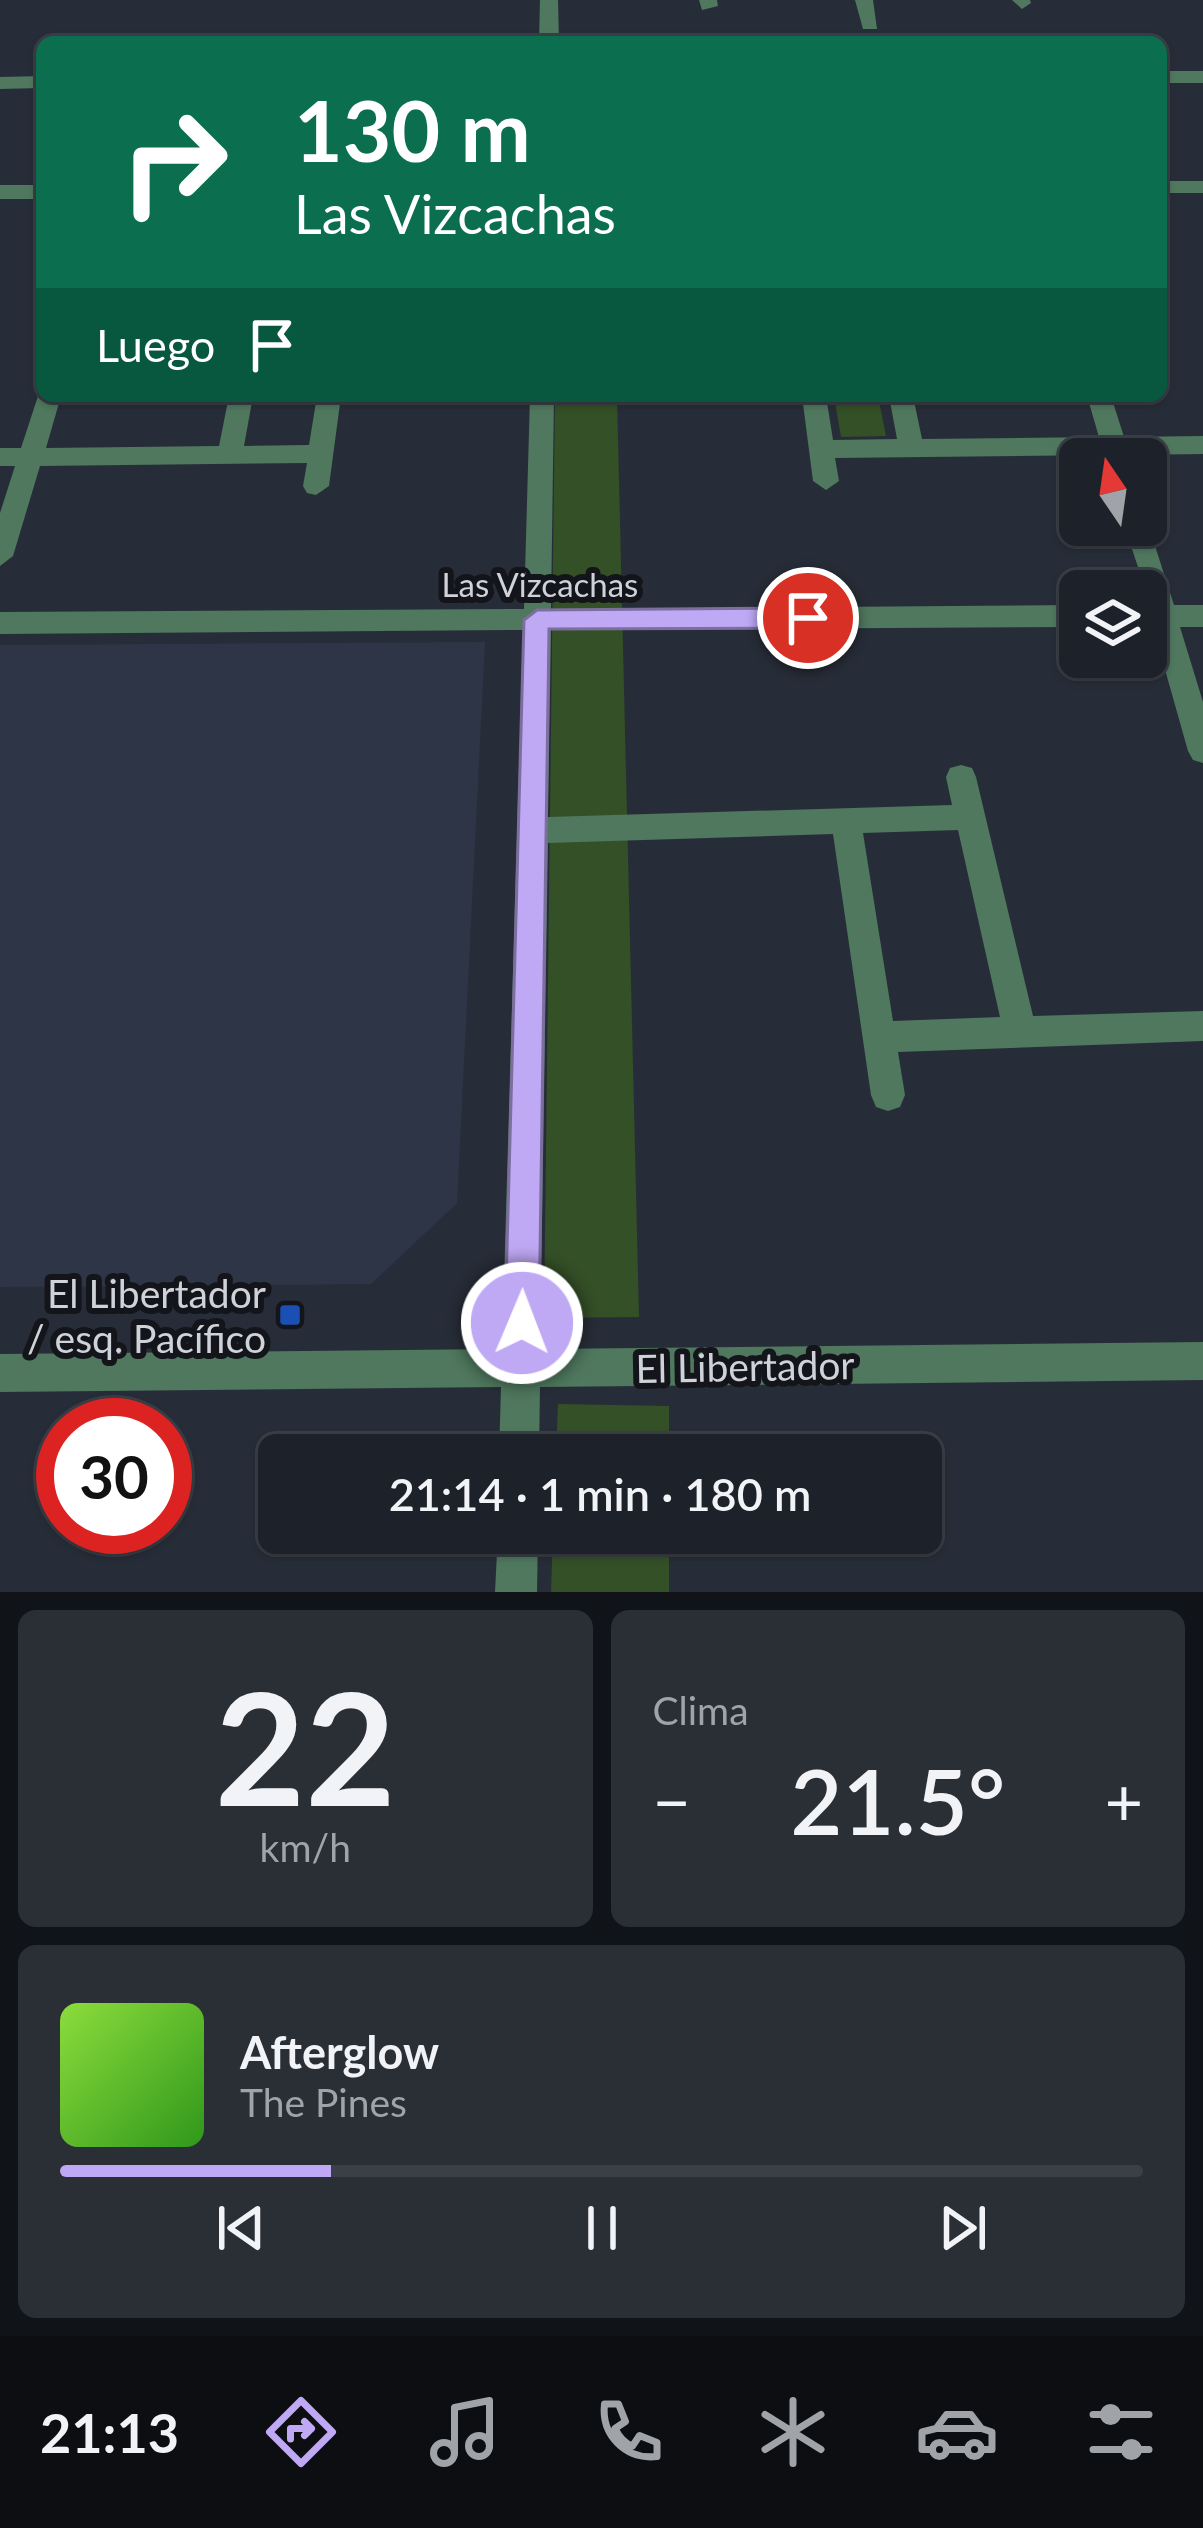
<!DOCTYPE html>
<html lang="es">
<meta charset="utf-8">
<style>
body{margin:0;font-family:Lato,sans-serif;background:#2a2f36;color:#f1f3f6;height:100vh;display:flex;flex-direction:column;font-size:45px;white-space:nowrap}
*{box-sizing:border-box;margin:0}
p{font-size:39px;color:#a0a4a8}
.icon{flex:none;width:66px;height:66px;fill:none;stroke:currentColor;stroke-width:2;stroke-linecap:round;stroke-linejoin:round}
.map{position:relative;height:1592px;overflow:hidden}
.panel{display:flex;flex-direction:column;gap:18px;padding:18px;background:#101317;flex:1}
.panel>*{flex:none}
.top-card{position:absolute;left:36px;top:36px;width:1131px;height:366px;border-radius:18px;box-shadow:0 3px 9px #0004,0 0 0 3px #3b3f47;background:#0b6e4f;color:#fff;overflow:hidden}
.needle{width:78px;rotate:347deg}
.buttons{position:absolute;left:1059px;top:438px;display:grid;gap:24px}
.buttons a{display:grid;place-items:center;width:108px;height:108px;border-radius:18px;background:#1d222a;box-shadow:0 3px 9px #0004,0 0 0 3px #3b3f47;font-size:60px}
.speed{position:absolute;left:36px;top:1398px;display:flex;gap:24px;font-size:60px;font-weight:700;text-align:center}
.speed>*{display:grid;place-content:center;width:156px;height:156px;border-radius:50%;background:#1d222a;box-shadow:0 3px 9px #0004,0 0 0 3px #3b3f47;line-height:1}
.speed .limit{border:18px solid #d22;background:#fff;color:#111}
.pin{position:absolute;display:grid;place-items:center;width:102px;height:102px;color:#fff;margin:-51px;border:6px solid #fff;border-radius:50%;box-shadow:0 3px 12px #0007}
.me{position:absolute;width:132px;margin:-66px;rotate:1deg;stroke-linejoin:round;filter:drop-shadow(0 0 9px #0008)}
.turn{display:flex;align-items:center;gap:42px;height:252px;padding:0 60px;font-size:54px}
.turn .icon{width:156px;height:156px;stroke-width:2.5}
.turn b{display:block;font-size:84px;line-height:102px}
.then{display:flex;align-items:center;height:114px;padding:0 60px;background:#0003;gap:24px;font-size:45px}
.big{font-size:90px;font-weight:600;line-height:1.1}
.panel .tile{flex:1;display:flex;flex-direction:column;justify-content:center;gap:18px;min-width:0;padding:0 42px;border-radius:18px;background:#2a2f36}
.panel .dial{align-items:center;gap:0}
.dial b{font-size:156px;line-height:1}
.song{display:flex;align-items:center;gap:36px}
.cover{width:144px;height:144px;border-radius:18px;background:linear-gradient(135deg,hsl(90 70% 55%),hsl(110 70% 35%))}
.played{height:12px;border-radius:6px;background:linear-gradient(90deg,#bfa9f4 25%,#3b3f47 25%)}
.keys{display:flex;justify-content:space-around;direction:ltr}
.heat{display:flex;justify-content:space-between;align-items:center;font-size:66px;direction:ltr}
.panel .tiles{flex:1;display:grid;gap:18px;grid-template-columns:1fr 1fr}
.tile:last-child{grid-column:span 2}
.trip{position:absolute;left:258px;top:1434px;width:684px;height:120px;border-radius:18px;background:#1d222a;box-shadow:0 3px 9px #0004,0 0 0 3px #3b3f47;font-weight:600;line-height:120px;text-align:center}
.tab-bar{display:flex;height:192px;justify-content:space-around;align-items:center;background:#0c0e11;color:#a0a4a8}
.tab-bar .icon{width:84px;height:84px}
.tab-bar .active{color:#bfa9f4}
.tab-bar b{font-size:54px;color:#f1f3f6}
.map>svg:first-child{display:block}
.built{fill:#2e3546}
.green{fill:#345027}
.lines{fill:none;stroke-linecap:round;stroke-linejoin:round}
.minor{fill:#4f785e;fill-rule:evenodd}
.route{fill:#bfa9f4;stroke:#7c6e9f;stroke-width:3}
.transit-dot{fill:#1a4fb4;stroke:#13151a;stroke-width:4.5}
.labels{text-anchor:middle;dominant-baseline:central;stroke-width:12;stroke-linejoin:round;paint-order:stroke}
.street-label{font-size:33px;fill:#ced2d9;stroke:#13151a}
.near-poi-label{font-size:39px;fill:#ced2d9;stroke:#13151a;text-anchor:end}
.near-street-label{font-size:39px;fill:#ced2d9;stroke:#13151a}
</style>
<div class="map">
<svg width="1203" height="1592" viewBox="0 0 1203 1592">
<rect width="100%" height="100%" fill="#272d38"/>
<!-- built -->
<polygon class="built" points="485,642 457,1203 371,1284 0,1287 0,645"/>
<!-- green -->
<g class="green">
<polygon points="555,396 617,396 639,1317 544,1318"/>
<polygon points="834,396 878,396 886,436 841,437"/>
<polygon points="558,1404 669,1406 669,1455 556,1455"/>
<polygon points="553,1533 669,1533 669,1592 551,1592"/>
</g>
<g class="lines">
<!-- minor -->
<g class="minor">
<polygon points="540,0 558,0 559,42 539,42"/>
<polygon points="699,0 717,0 718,6 702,10"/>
<polygon points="855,0 873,0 877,29 863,29"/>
<polygon points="1012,0 1030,0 1031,3 1022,9"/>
<rect x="1161" y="71" width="42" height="12"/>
<polygon points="42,76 42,88 0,89 0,77"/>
<rect x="1161" y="181" width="42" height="12"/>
<rect x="0" y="185" width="42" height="14"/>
<polygon points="40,390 42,396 61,396 46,448 219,446 229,396 253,396 244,446 309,445 317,396 341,396 329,486 316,495 307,493 303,486 307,463 40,466 13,556 0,566 0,513 15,466 0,466 0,448 21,448"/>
<path d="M530 396H554L551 609 1080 605V627L551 630 548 817 952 805 946 777 950 768 961 765 972 768 976 777 1033 1016 1203 1011V1041L898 1052 905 1095 900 1107 888 1111 876 1107 871 1095 833 834 548 843 540 1349 1203 1342V1380L540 1387 539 1455H499L501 1387 0 1392V1354L502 1349 523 630 0 634V612L524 609ZM958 830 1000 1017 893 1021 863 833Z"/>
<polygon points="802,396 826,396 833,440 897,439 889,396 913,396 922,439 1099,437 1087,396 1111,396 1124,437 1203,436 1203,454 1129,455 1131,459 1105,459 1104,455 835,458 839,481 826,490 813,481"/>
<polygon points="1146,518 1174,605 1203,605 1203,627 1180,627 1203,702 1203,763 1193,760 1188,751 1153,627 1146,626 1146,591 1124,525 1146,525"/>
<polygon points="498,1533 538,1533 537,1592 495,1592"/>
</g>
</g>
<!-- route -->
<polygon class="route" points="808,608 821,618 808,628 549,629 539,1323 534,1335 522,1340 510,1335 505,1323 524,620 537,610"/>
<!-- markers -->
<rect class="transit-dot" x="278" y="1303" width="24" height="24" rx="6"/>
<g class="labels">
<!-- street labels -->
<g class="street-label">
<text x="540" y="584">Las Vizcachas</text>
</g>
<!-- near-poi labels -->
<g class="near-poi-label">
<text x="266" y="1293">El Libertador<tspan x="266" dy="45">/ esq. Pacífico</tspan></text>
</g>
<!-- near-street labels -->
<g class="near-street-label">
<text transform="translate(745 1366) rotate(-1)">El Libertador</text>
</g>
</g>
</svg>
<div class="buttons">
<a><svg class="needle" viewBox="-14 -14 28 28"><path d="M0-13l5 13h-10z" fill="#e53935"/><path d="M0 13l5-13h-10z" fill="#a0a4a8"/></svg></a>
<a><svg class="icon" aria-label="layers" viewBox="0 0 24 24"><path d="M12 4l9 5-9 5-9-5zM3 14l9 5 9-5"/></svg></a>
</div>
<div class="speed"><div class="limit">30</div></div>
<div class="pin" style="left:808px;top:618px;background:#d93025"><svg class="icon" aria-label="arrive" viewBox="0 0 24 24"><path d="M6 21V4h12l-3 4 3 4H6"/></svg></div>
<svg class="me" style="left:522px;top:1323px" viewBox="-20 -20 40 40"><circle r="17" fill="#bfa9f4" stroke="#fff" stroke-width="3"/><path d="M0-11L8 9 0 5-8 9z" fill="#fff"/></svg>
<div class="trip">21:14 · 1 min · 180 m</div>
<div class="top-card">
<div class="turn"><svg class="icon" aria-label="right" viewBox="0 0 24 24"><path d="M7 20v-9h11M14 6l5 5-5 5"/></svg><div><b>130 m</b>Las Vizcachas</div></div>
<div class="then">Luego<svg class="icon" aria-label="arrive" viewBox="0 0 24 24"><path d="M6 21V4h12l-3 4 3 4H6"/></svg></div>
</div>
</div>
<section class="panel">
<div class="tiles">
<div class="tile dial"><b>22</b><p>km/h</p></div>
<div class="tile"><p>Clima</p>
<div class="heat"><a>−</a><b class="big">21.5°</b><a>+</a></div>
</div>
<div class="tile">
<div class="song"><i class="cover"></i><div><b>Afterglow</b><p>The Pines</p></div></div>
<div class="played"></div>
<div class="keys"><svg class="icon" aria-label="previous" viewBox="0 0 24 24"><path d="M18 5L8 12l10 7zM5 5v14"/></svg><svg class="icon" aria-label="pause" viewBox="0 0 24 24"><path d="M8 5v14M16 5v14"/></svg><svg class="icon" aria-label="next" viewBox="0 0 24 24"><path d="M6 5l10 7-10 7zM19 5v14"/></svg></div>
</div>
</div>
</section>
<nav class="tab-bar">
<b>21:13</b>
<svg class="icon active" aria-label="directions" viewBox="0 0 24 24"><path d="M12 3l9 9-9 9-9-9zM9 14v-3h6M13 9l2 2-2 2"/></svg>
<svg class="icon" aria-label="music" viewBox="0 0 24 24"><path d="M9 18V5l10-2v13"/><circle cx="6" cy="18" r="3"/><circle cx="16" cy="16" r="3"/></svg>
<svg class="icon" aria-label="phone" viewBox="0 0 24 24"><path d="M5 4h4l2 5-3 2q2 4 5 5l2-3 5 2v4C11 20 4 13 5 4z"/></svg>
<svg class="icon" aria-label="climate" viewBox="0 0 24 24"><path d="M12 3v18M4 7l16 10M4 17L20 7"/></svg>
<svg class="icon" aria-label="car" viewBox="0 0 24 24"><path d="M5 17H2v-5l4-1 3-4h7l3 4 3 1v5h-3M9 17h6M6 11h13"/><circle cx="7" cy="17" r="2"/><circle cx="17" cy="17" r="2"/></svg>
<svg class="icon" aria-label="filters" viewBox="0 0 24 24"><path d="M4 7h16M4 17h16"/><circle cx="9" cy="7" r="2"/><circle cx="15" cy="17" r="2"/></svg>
</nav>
